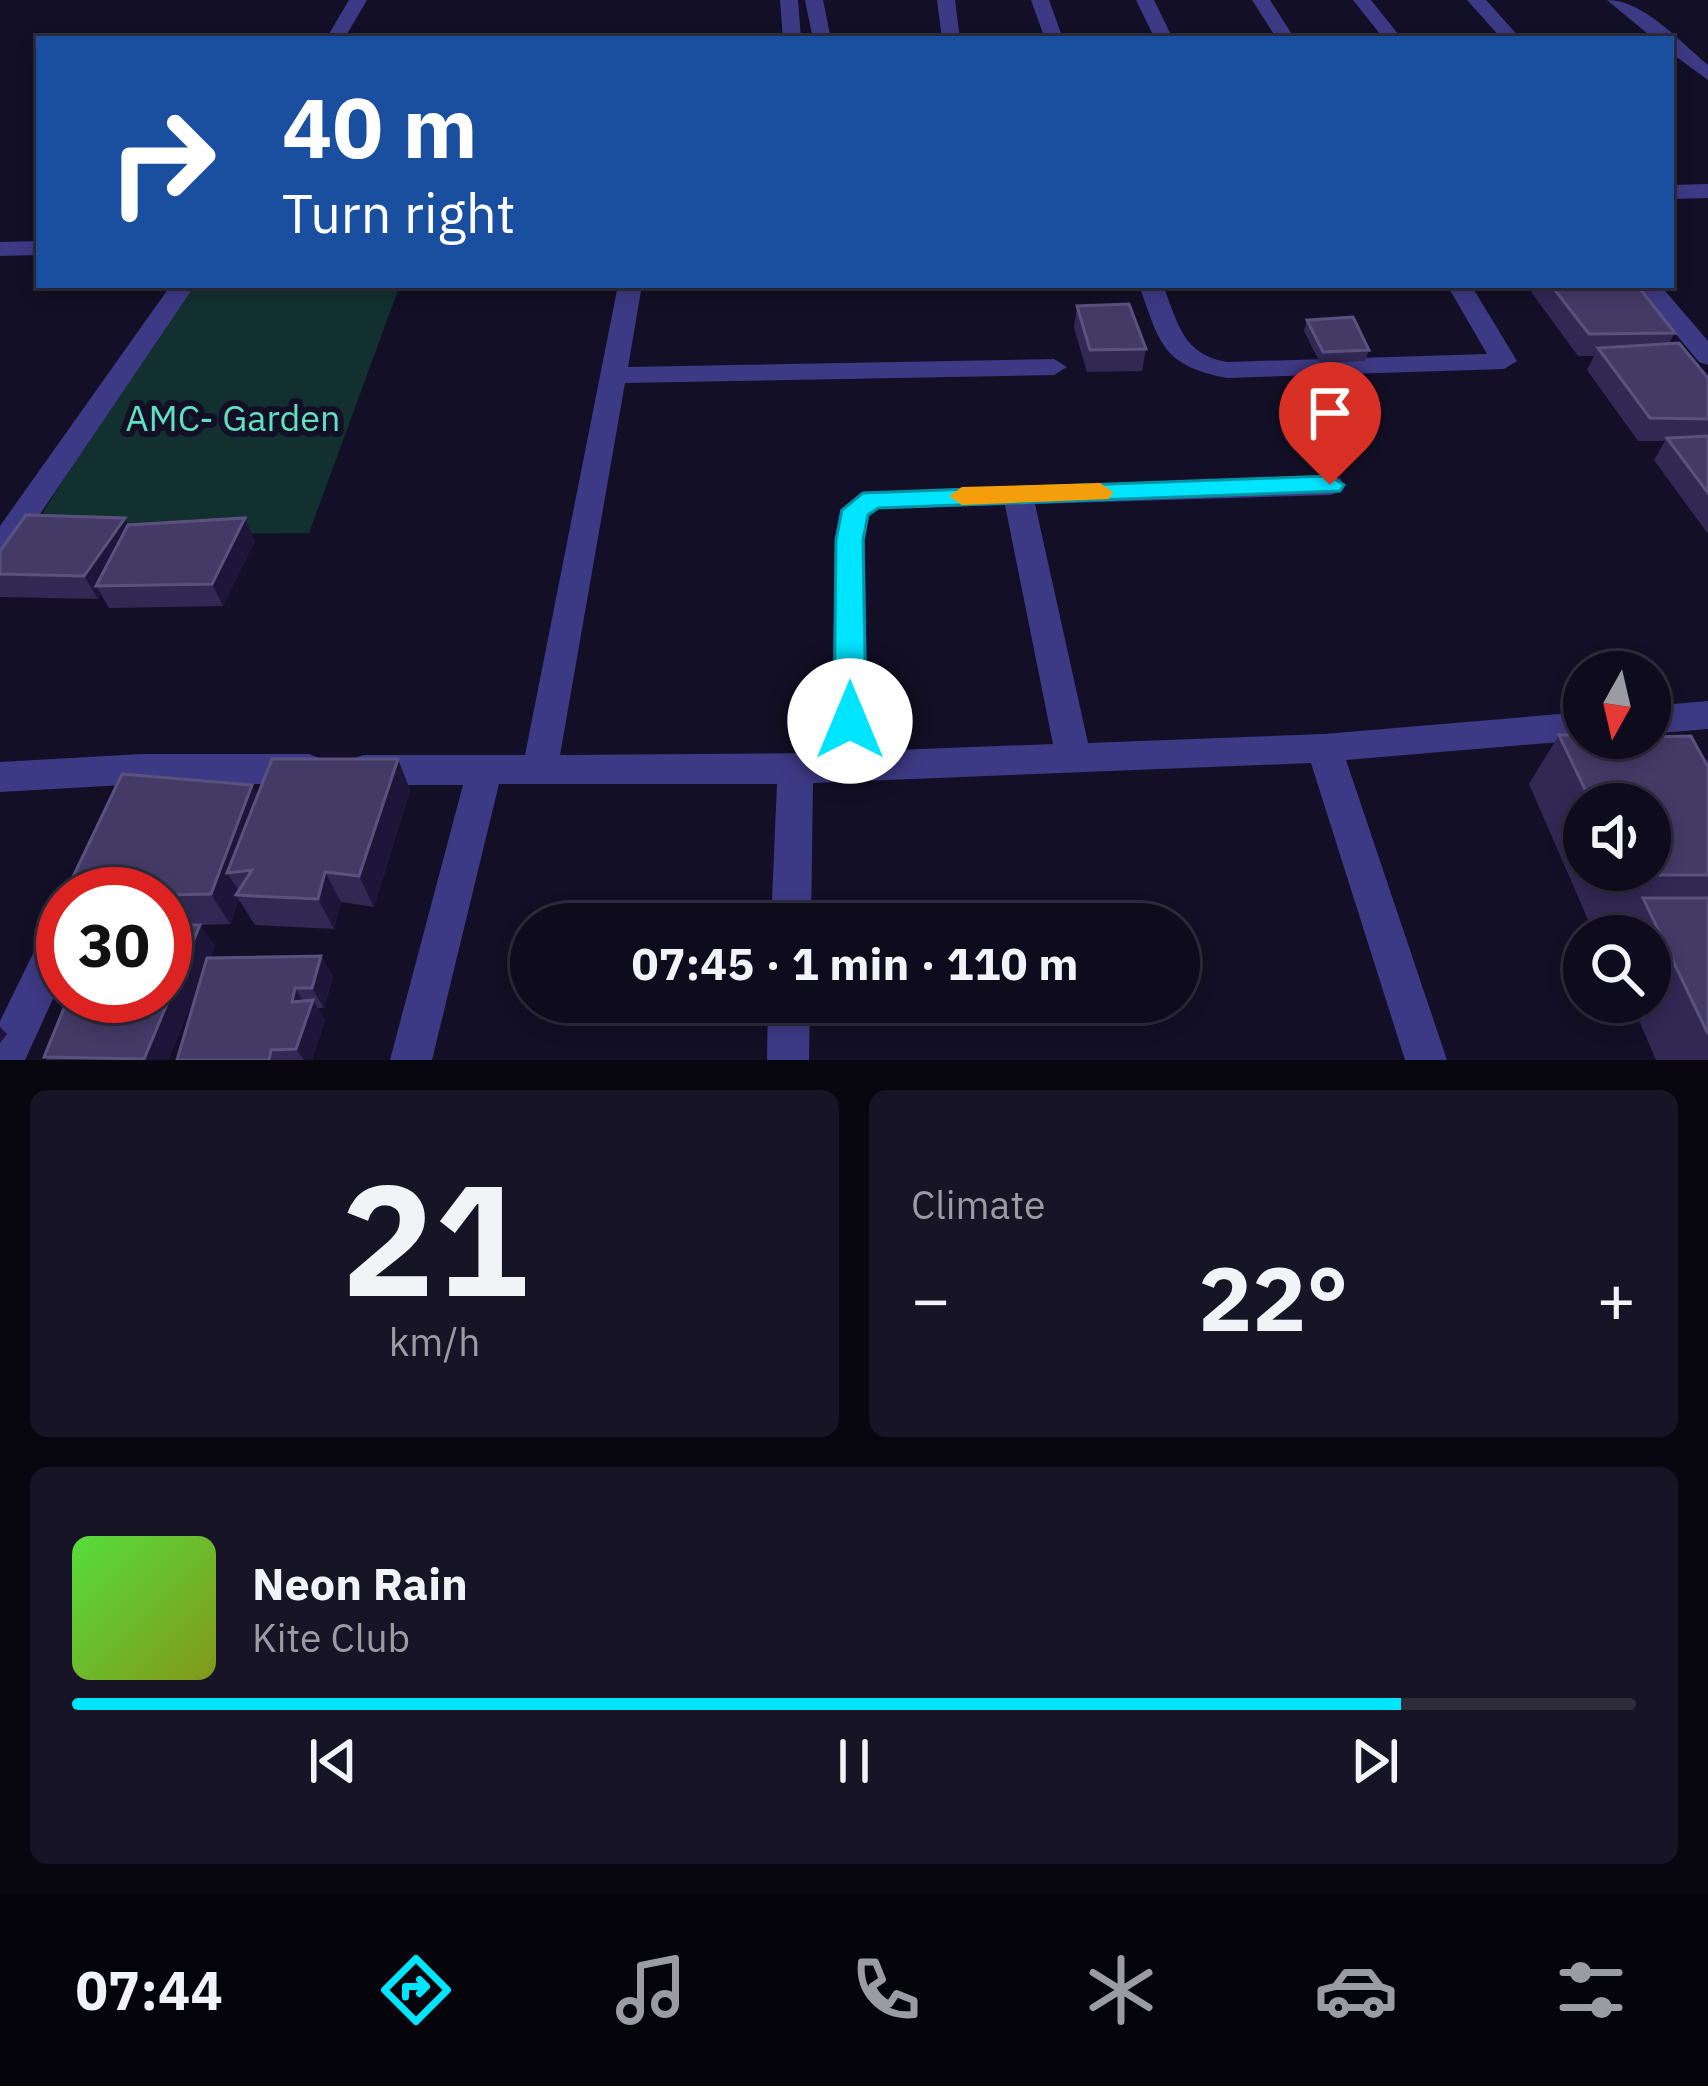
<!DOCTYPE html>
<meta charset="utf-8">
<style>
body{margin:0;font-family:"IBM Plex Sans",sans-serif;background:#171425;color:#f1f3f6;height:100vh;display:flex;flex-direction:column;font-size:45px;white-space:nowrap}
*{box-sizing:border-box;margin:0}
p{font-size:39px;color:#9b9ba3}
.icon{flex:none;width:66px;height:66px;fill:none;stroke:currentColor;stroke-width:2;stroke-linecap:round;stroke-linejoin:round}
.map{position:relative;height:1060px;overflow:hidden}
.side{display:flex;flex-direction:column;gap:30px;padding:30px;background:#08060f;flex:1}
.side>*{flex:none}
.banner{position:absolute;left:36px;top:36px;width:1638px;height:252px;border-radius:0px;box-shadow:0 6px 18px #0003,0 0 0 3px #2e2b3b;background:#1a4fa0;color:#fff;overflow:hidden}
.needle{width:78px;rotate:188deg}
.buttons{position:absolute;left:1563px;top:651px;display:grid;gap:24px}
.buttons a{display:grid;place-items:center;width:108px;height:108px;border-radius:50%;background:#0e0b1c;box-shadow:0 6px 18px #0003,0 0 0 3px #2e2b3b;font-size:60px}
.speed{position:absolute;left:36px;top:867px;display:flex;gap:24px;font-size:60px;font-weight:700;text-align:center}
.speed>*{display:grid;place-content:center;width:156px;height:156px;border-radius:50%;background:#0e0b1c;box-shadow:0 6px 18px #0003,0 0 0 3px #2e2b3b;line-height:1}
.speed .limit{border:18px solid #d22;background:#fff;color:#111}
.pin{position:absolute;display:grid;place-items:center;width:102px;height:102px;color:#fff;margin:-123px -51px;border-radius:50% 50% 50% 0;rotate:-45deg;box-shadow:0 0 12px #0007}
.pin .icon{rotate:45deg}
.me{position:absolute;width:132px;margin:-66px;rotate:0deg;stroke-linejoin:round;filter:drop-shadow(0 0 9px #0008)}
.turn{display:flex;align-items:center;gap:42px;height:252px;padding:0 48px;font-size:54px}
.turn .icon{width:156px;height:156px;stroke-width:2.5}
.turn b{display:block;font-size:84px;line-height:102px}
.big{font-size:90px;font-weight:800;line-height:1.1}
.side .card{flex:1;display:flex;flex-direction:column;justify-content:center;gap:18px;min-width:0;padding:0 42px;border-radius:18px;background:#171425}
.side .dial{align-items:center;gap:0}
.dial b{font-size:156px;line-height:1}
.song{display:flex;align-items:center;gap:36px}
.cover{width:144px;height:144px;border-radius:18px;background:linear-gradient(135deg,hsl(110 70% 55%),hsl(70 70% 35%))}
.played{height:12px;border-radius:6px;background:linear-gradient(90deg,#00e5ff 85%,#2e2b3b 85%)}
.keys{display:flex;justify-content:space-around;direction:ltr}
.heat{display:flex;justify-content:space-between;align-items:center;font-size:66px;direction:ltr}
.side .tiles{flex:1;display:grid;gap:30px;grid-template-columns:1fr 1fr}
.card:last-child{grid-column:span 2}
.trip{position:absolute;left:510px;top:903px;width:690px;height:120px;border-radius:60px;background:#0e0b1c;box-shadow:0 6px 18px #0003,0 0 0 3px #2e2b3b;font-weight:800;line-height:120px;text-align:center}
.menu{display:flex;height:192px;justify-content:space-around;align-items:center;background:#06040b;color:#9b9ba3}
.menu .icon{width:84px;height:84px}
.menu .on{color:#00e5ff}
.menu b{font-size:54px;color:#f1f3f6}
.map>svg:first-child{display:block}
.green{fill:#12302f}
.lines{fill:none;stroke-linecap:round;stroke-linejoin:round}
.minor{fill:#3d3a85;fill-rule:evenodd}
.wall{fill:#312854;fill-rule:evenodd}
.shaded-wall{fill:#1d163a}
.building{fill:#433a66;stroke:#5a527e;stroke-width:3}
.route{fill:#00e5ff;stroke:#0095a6;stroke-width:3}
.slow{fill:#f59e0b}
.labels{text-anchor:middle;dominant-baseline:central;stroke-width:12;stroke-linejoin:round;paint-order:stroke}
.park-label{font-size:36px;fill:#5fe0c0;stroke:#130f26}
</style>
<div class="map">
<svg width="1708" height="1060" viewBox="0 0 1708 1060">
<rect width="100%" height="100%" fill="#130f26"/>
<!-- green -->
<polygon class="green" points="185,285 400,285 309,533 29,535"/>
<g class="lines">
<!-- minor -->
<g class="minor">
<polygon points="349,0 367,0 344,39 326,39"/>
<polygon points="780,0 798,0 801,39 783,39"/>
<polygon points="805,0 823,0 831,39 813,39"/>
<polygon points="937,0 955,0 960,39 942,39"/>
<polygon points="1031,0 1049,0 1063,39 1045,39"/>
<polygon points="1136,0 1154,0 1173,39 1155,39"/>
<polygon points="1252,0 1270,0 1295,39 1277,39"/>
<polygon points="1353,0 1371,0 1402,39 1384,39"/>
<polygon points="1467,0 1486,0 1521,39 1502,39"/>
<path d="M1607 0C1644 0 1680 42 1708 65V80L1671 53V39H1654Z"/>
<polygon points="1708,184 1708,198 1671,199 1671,185"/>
<polygon points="39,241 39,255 0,256 0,242"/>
<polygon points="171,285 195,285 11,557 0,560 0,526"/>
<path d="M618 285H642L628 367 1054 359 1067 367 1054 375 625 383 560 755 832 753 835 540 840 510 862 492 1340 478 1344 485 1340 492 1330 495 1035 504 1088 743 1324 734 1584 712V738H1590L1584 740 1346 760 1447 1060H1405L1311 763 813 783 811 924H771L777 784H499L432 1060H390L463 785H363L350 780 345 770 350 760 363 755H525ZM1005 505 1053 744 868 751 865 540 869 515 878 509Z"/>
<path d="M1139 285H1163C1178 323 1182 354 1227 362L1487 354 1447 285H1471L1517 361 1504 369 1227 378C1161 365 1160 343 1139 285Z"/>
<polygon points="1635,285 1660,285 1708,341 1708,365 1699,362"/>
<polygon points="1708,701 1708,729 1650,734 1650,706"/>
<polygon points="142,754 309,754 322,759 327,769 322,779 309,784 142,784 0,792 0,762"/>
<polygon points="63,916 63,977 25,1060 0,1060 0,1021 49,921"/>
<polygon points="768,1002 810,1002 809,1060 767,1060"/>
</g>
</g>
<!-- wall -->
<g class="wall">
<polygon points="1534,285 1637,285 1675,333 1669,343 1708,378 1708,534 1654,460 1665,441 1638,441 1587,370 1594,356 1578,356 1531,292"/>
<polygon points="1077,306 1146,349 1142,371 1087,372 1074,328"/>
<polygon points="1307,320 1369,350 1365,361 1320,363 1304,331"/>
<polygon points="129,525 255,541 223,606 109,608 101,594 98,599 0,597 0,551"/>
<path d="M1559 735 1705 762 1708 758V1060H1656L1631 1002H1650V936H1612L1623 922H1589L1529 784ZM1584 804H1650V870H1584Z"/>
<polygon points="398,759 410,790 374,907 341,902 334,929 255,925 239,900 230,924 198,925 215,946 210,958 321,956 333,977 324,1008 318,1008 325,1020 312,1060 177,1060 201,980 168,1060 47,1060 44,1057 165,996 165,894 79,894 70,883 252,785 258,796"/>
</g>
<!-- shaded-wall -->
<g class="shaded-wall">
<polygon points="125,518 137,540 96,586 101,594 98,599 84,576"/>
<polygon points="245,518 255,541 223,606 212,584"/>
<polygon points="398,759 410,790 374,907 359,876"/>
<polygon points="252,785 269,816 227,873 241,894 236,895 239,900 230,924 211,894"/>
<polygon points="325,872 341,902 334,929 318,899"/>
<polygon points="200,925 215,946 168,1060 145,1060 144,1059"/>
<polygon points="321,956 333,977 324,1008 312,988"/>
<polygon points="295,988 307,1008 292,1002"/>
<polygon points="313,1000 325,1020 312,1060 304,1060 296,1049"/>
<polygon points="0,1027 7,1034 0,1043"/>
</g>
<!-- building -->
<g class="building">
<polygon points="1551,285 1637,285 1675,333 1589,334"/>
<polygon points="1129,304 1146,349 1090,350 1077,306"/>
<polygon points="1353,317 1369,350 1323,352 1307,320"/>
<polygon points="1679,343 1708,378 1708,419 1650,418 1598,348"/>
<polygon points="1708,436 1708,493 1667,438"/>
<polygon points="26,515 125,518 84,576 0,574 0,551"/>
<polygon points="245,518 212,584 96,586 128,525"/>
<polygon points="1559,735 1584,735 1584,738 1691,736 1708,767 1708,875 1625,875 1623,870 1650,870 1650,804 1592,804"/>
<polygon points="272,759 398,759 359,876 325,872 318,899 236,895 252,870 227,873"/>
<polygon points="122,774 252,785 211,894 165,895 114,894 119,880 70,883"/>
<polygon points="1643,898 1708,898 1708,1034"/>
<polygon points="165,925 200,925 144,1059 44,1057 69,996 165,996"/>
<polygon points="321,956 312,988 295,988 292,1002 313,1000 296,1049 271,1050 269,1060 177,1060 207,958"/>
</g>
<!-- route -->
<polygon class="route" points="1330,476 1344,485 1340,491 878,508 868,515 863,540 866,721 861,729 850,733 839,729 834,721 836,540 842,510 863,493"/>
<!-- slow -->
<polygon class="slow" points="1100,483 1113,492 1109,499 962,505 949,496 962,487"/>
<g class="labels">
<!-- park labels -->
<g class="park-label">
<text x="233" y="417">AMC- Garden</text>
</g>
</g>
</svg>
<div class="buttons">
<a><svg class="needle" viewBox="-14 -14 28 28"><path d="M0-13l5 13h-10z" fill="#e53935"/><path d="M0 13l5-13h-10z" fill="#9b9ba3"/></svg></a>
<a><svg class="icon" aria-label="sound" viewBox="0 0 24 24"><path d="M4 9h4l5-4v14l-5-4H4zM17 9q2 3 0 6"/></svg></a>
<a><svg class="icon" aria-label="search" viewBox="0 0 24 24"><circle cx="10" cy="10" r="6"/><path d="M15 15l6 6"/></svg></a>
</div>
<div class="speed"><div class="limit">30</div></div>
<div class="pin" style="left:1330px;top:485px;background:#d93025"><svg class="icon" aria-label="arrive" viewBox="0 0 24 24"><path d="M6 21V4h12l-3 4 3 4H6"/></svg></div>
<svg class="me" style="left:850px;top:721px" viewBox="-20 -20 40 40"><circle r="19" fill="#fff"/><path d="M0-13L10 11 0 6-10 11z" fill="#00e5ff"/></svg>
<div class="trip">07:45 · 1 min · 110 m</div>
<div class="banner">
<div class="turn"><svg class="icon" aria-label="right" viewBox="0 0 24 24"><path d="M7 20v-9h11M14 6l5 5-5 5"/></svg><div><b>40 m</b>Turn right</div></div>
</div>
</div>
<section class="side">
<div class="tiles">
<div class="card dial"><b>21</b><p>km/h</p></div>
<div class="card"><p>Climate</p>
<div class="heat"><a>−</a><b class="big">22°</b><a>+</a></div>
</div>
<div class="card">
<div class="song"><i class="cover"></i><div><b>Neon Rain</b><p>Kite Club</p></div></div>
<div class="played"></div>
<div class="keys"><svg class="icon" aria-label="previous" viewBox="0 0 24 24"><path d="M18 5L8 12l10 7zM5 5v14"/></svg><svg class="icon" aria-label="pause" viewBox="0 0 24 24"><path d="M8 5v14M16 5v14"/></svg><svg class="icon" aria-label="next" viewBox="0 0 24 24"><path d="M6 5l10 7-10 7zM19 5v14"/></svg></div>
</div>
</div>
</section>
<nav class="menu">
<b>07:44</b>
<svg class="icon on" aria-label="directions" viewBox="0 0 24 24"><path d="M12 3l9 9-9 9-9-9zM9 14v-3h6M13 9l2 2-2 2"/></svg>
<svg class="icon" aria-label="music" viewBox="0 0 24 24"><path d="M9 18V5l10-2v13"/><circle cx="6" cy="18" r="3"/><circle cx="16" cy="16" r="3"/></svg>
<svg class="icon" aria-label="phone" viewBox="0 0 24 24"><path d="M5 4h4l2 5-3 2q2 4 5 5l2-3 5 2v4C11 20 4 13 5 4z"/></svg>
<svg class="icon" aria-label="climate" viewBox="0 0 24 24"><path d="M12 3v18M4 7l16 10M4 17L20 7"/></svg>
<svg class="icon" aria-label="car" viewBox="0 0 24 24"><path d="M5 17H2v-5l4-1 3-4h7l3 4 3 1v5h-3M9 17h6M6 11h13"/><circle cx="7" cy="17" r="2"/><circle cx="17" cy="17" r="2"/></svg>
<svg class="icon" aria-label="filters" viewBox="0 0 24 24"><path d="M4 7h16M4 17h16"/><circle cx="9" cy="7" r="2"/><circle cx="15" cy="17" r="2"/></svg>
</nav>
